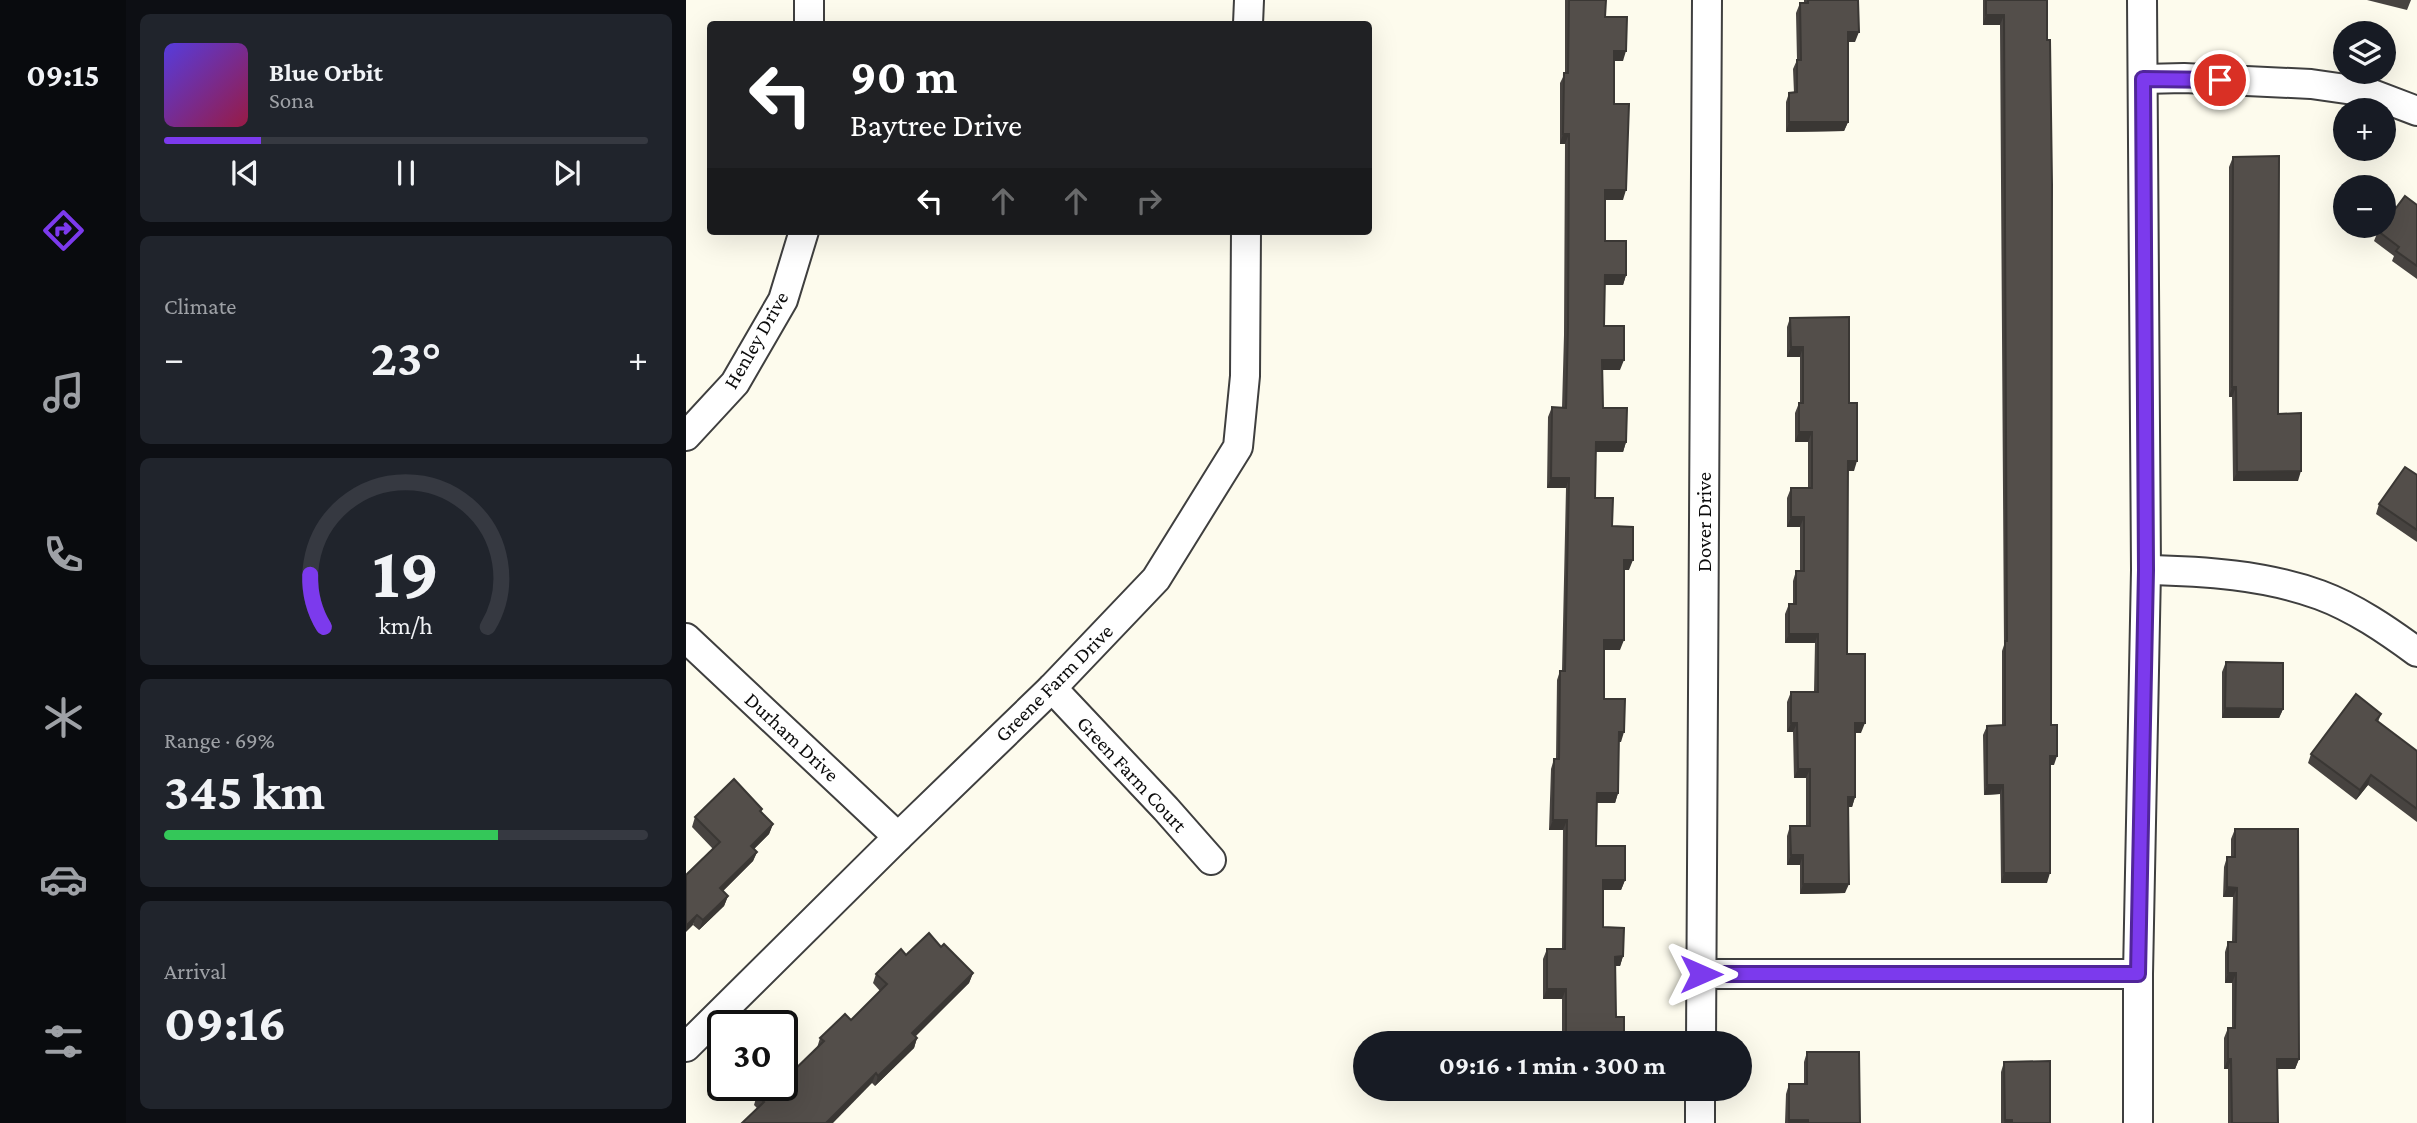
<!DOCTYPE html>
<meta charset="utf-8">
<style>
body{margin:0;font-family:"Crimson Pro",serif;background:#20242c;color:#f1f3f6;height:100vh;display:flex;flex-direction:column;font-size:26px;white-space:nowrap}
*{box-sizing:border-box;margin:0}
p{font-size:23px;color:#9ea1a6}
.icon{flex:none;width:38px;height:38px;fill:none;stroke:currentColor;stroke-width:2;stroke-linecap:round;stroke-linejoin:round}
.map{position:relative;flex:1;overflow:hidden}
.details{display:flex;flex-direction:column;gap:14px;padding:14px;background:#0d0f14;width:560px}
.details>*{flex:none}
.hud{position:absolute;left:21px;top:21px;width:665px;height:214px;border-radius:7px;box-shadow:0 7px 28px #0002;background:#202124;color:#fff;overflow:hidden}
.tools{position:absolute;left:1647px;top:21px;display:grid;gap:14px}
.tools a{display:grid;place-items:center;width:63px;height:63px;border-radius:50%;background:#171b24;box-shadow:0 7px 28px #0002;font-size:35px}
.speed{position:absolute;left:21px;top:1010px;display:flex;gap:14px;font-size:35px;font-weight:700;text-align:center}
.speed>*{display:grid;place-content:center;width:91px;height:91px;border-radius:50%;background:#171b24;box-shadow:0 7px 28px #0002;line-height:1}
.speed .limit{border:4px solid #111;border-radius:10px;background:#fff;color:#111}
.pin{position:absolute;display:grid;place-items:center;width:60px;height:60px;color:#fff;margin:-30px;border:4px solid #fff;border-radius:50%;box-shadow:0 2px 7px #0007}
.me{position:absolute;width:77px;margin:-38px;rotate:90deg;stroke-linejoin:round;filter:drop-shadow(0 0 5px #0008)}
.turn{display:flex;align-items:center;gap:24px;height:147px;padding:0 28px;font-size:32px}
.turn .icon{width:91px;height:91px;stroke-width:2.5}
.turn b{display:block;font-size:49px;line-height:60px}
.lanes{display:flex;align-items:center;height:66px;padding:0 28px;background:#0003;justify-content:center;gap:35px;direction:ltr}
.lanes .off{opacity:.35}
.big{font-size:52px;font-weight:700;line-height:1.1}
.details .tile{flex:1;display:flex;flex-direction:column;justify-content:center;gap:10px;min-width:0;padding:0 24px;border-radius:10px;background:#20242c}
.details .dial{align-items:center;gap:0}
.dial svg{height:182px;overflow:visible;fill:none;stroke:#363941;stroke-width:7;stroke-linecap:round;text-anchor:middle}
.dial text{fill:#f1f3f6;stroke:none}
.song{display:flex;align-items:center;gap:21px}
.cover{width:84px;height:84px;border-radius:10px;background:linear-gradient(135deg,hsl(250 70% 55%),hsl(340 70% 35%))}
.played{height:7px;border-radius:4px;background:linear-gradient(90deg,#7c3aed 20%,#363941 20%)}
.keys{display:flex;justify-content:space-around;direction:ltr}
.heat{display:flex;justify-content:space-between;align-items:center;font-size:38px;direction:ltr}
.charge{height:10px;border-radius:5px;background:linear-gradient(90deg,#34c759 69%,#363941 0)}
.trip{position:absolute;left:667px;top:1031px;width:399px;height:70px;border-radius:35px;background:#171b24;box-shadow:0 7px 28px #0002;font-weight:700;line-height:70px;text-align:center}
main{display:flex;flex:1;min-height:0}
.dock{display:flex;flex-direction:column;width:126px;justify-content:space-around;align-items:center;background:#090b0e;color:#9ea1a6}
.dock .icon{width:49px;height:49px}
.dock .active{color:#7c3aed}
.dock b{font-size:32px;color:#f1f3f6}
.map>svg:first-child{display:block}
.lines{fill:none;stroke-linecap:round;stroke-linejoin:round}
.street-casing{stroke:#3f3f3f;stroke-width:32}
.street{stroke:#fff;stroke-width:28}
.wall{fill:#474340}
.shaded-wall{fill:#3a3734}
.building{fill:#534e4a;stroke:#3a3734;stroke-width:2}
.route-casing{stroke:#51269a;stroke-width:18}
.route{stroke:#7c3aed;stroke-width:12}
.labels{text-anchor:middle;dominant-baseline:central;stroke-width:7;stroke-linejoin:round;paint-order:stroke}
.street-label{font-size:21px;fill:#0c0c0c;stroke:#fff}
</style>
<main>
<nav class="dock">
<b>09:15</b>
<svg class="icon active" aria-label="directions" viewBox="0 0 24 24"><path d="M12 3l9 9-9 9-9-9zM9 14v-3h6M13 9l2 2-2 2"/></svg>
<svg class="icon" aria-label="music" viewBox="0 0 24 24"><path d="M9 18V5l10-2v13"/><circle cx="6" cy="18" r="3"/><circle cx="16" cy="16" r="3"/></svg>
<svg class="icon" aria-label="phone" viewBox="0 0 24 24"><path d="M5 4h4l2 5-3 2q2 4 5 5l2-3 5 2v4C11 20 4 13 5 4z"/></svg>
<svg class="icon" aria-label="climate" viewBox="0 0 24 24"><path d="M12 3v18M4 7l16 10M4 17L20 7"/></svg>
<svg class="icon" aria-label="car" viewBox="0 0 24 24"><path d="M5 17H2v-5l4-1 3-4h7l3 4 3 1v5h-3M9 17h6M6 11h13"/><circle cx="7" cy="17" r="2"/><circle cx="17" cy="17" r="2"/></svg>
<svg class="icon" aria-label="filters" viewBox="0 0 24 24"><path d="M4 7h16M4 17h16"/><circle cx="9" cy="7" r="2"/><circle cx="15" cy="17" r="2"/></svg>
</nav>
<section class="details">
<div class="tile">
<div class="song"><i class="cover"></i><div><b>Blue Orbit</b><p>Sona</p></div></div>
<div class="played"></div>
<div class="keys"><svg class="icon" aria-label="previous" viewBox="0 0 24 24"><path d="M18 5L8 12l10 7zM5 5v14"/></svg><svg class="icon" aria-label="pause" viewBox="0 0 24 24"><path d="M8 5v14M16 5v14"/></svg><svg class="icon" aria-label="next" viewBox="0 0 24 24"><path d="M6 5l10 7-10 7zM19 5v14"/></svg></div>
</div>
<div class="tile"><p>Climate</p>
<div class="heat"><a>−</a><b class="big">23°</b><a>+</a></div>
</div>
<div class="tile dial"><svg viewBox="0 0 100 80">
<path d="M14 69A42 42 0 1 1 86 69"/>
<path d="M14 69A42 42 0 0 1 8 46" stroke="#7c3aed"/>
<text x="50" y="56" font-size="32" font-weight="700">19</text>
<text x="50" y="72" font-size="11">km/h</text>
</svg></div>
<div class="tile"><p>Range · 69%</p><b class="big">345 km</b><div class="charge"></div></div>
<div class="tile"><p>Arrival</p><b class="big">09:16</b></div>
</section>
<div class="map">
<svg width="1731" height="1123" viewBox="0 0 1731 1123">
<rect width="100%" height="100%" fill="#fdfbed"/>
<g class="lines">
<defs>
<g id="street">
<polyline points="123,24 123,0"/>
<polyline points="562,24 563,0"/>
<polyline points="1457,79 1498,78 1625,84 1681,92 1731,111"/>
<polyline points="0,436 49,383 97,300 118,231"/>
<path d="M1460 570C1518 571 1579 575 1634 595 1669 608 1701 630 1731 652"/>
<polyline points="0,638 212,837"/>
<polyline points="366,688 480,809 525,860"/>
<polyline points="1015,974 1452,974"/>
<polyline points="1015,1043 1021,0"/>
<polyline points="0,1047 212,837 366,688 470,579 552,447 559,376 560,231"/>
<polyline points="1014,1123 1014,1088"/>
<polyline points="1452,1123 1452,974 1460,570 1456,0"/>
</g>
</defs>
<!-- street casing -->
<use href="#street" class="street-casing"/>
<!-- street -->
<use href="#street" class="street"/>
</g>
<!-- wall -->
<g class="wall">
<polygon points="879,0 920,0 919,17 937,61 928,61 928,104 937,200 919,200 919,241 940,275 937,285 919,285 918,326 934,370 917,370 917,408 940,442 937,452 910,452 909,498 926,526 943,570 938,570 934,650 918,650 918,699 935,742 933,742 932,793 929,803 911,803 910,846 939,880 935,890 917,890 917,927 937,956 934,966 929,966 930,1017 938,1043 876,1043 876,999 857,999 857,959 861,949 876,949 877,830 863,830 865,769 868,759 870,759 871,680 874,671 876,671 880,488 861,488 862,417 866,407 876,408 878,335 879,144 874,144 874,83 879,73"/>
<polygon points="1118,0 1172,0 1169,42 1162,42 1162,122 1158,131 1100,132 1100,102 1103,93 1108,93 1107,69 1111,60 1110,13 1114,3 1118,3"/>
<polygon points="1297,0 1361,0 1365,725 1368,765 1364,765 1361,883 1315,883 1314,794 1298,795 1297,735 1301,726 1316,726 1316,651 1318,645 1314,25 1297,25"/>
<polygon points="1681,0 1725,0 1721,10"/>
<polygon points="1547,157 1592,414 1612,481 1547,481 1546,397 1543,397 1543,167"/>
<polygon points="1731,205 1731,279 1706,261 1708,256 1688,241 1692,231"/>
<polygon points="1104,318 1163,403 1168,471 1162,471 1161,654 1175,733 1169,733 1169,797 1166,807 1162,807 1159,893 1114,894 1114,865 1101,865 1101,836 1104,826 1120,826 1120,778 1108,778 1107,732 1101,732 1101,702 1105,692 1128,692 1129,643 1099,643 1099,614 1103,604 1107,604 1107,581 1110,571 1114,571 1114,527 1101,527 1101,498 1105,488 1122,488 1122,442 1109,442 1109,413 1113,403 1114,403 1114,357 1101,357 1101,327"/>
<polygon points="1731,475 1731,542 1690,514 1693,504"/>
<polygon points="1540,662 1597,709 1593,718 1536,718 1536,672"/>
<polygon points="1695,714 1692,722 1731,751 1731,822 1682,785 1670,800 1622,763 1625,754"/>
<polygon points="76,809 75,812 87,824 83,834 68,849 71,852 67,861 37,891 42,896 38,906 13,930 7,925 27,849 6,827 9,817"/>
<polygon points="1549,829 1613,1059 1609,1069 1591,1069 1592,1123 1542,1123 1542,1069 1538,1069 1538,1038 1542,1028 1546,1028 1546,983 1539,983 1539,952 1542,942 1546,942 1547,897 1537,897 1538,867 1541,857 1545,857 1545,839"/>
<polygon points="255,947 287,973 283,983 229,1036 231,1038 228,1048 189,1086 186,1083 71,1108 68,1105 71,1095 101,1077 131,1048 134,1038 165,1020 194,991 187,983 190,974 220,955"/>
<polygon points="1121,1052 1174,1123 1099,1123 1100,1094 1103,1084 1118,1084 1118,1062"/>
<polygon points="1318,1062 1364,1123 1315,1123 1315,1072"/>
</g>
<!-- shaded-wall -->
<g class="shaded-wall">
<polygon points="1300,15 1318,15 1314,25 1297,25"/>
<polygon points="1162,32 1173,32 1169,42 1158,42"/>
<polygon points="928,51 940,51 937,61 925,61"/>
<polygon points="1103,122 1162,122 1158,131 1100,132"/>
<polygon points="877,134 883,134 879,144 874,144"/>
<polygon points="919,190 940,190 937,200 916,200"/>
<polygon points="919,275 940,275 937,285 915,285"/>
<polygon points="1105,347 1117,347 1114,357 1101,357"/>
<polygon points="916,360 938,360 934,370 913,370"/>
<polygon points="1546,387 1550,387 1546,397 1543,397"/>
<polygon points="1113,432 1126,432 1122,442 1109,442"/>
<polygon points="910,442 940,442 937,452 906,452"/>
<polygon points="1162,461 1171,461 1168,471 1159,471"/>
<polygon points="1615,471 1612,481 1547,481 1551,472"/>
<polygon points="865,478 883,478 880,488 861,488"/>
<polygon points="1105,517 1118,517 1114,527 1101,527"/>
<polygon points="938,560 947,560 943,570 935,570"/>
<polygon points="1103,634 1132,634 1129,643 1099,643"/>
<polygon points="918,640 938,640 934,650 914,650"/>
<polygon points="1539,708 1597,709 1593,718 1536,718"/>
<polygon points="1105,723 1111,723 1107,732 1101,732"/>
<polygon points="1169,723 1179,723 1175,733 1166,733"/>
<polygon points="933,732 938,732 935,742 929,742"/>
<polygon points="1364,756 1371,756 1368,765 1361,765"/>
<polygon points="1112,769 1124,769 1120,778 1108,778"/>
<polygon points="1685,775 1682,785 1670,800 1674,790"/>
<polygon points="1301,785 1317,785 1314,794 1298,795"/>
<polygon points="911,793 932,793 929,803 908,803"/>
<polygon points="1162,797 1169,797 1166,807 1159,807"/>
<polygon points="867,820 881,820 877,830 863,830"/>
<polygon points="87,824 83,834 61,856 65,846"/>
<polygon points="71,852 67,861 30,898 34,888"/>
<polygon points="1105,855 1117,855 1114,865 1101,865"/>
<polygon points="1318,873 1364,873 1361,883 1315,883"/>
<polygon points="917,880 939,880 935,890 914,890"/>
<polygon points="1117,884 1163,884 1159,893 1114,894"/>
<polygon points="1541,887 1551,888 1547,897 1537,897"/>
<polygon points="42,896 38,906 13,930 17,920"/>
<polygon points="11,915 7,925 0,932 0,926"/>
<polygon points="937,956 934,966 925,966 929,957"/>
<polygon points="287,973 283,983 223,1043 226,1033"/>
<polygon points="1542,973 1550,973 1546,983 1539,983"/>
<polygon points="861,989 880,989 876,999 857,999"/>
<polygon points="231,1038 228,1048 189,1086 192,1076"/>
<polygon points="1542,1059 1545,1059 1542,1069 1538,1069"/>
<polygon points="1591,1059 1613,1059 1609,1069 1588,1069"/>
<polygon points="190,1073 186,1083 147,1123 140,1123"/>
<polygon points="1103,1120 1122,1120 1121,1123 1102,1123"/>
<polygon points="1319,1120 1326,1120 1325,1123 1318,1123"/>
</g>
<!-- building -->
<g class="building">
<polygon points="883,0 920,0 919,17 941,17 940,51 928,51 928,104 943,104 940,190 919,190 919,241 940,241 940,275 919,275 918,326 938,326 938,360 916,360 917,408 941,408 940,442 910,442 909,498 927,498 926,526 947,527 947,560 938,560 938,640 918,640 918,699 939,699 938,732 933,732 932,793 911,793 910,846 939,846 939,880 917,880 917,927 938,928 937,956 929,957 930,1017 938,1017 938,1043 880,1043 880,989 861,989 861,949 879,949 881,820 867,820 868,759 873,759 874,671 879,671 883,478 865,478 866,407 880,408 882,326 883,134 877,134 878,73 882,73"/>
<polygon points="1122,0 1172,0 1173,32 1162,32 1162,122 1103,122 1103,93 1111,92 1111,60 1115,60 1114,3 1122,3"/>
<polygon points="1300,0 1361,0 1361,40 1364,40 1366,184 1365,725 1371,725 1371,756 1364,756 1364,873 1318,873 1317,785 1301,785 1301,726 1319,725 1319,641 1321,641 1318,15 1300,15"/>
<polygon points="1593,156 1592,414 1615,413 1615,471 1551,472 1550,387 1546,387 1547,157"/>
<polygon points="1719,196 1731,205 1731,266 1710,251 1713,247 1692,231 1696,226 1698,226 1698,224"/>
<polygon points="1163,317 1163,403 1171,403 1171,461 1162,461 1161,654 1179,654 1179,723 1169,723 1169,797 1162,797 1163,884 1117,884 1117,855 1105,855 1104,826 1124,826 1124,769 1112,769 1111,723 1105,723 1105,692 1132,692 1132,634 1103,634 1103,604 1110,604 1110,571 1118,571 1118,517 1105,517 1105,488 1126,488 1126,432 1113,432 1113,403 1117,403 1117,347 1105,347 1104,318"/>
<polygon points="1719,467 1731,475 1731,530 1693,504"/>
<polygon points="1540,662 1597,663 1597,709 1539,708"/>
<polygon points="1670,694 1695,714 1690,720 1731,751 1731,809 1685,775 1674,790 1625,754"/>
<polygon points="48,779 76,809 74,811 87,824 65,846 71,852 34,888 42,896 17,920 11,915 0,926 0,875 34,842 9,817"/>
<polygon points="1549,829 1612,829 1613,1059 1591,1059 1592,1123 1546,1123 1545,1059 1542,1059 1542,1028 1549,1028 1550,973 1542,973 1542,942 1550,942 1551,888 1541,887 1541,857 1549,857"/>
<polygon points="243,933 255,947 258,944 287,973 226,1033 231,1038 192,1076 190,1073 140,1123 56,1123 78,1102 71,1095 81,1085 96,1085 96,1071 101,1077 138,1041 134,1038 159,1014 165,1020 201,984 190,974 215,949 220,955"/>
<polygon points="1121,1052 1173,1052 1174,1123 1122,1123 1122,1120 1103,1120 1103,1084 1121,1084"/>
<polygon points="1364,1061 1364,1123 1326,1123 1326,1120 1319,1120 1318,1062"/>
</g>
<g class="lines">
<defs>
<polyline id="route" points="1015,974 1452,974 1460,570 1457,79 1534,80"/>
</defs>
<!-- route casing -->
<use href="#route" class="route-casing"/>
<!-- route -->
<use href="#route" class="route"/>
</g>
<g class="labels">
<!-- street labels -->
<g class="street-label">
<text transform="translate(70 340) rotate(-60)">Henley Drive</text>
<text transform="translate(1018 522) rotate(-90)">Dover Drive</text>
<text transform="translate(368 683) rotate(-45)">Greene Farm Drive</text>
<text transform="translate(106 737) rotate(43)">Durham Drive</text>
<text transform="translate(446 774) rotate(47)">Green Farm Court</text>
</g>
</g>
</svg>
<div class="tools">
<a><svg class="icon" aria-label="layers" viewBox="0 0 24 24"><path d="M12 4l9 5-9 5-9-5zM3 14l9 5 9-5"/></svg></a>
<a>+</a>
<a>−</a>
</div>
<div class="speed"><div class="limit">30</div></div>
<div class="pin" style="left:1534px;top:80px;background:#d93025"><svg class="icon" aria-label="arrive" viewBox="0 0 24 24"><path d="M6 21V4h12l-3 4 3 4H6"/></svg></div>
<svg class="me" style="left:1015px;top:974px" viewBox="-20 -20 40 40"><path d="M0-17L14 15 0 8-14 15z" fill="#7c3aed" stroke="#fff" stroke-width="4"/></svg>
<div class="trip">09:16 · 1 min · 300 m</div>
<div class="hud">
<div class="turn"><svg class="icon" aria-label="left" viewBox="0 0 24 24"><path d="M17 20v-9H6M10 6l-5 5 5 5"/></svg><div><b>90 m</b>Baytree Drive</div></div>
<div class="lanes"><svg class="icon" aria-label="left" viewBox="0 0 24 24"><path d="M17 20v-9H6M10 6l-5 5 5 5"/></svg><svg class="icon off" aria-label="ahead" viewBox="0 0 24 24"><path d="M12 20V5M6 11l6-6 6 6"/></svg><svg class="icon off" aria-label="ahead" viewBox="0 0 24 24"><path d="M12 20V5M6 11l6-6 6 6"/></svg><svg class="icon off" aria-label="right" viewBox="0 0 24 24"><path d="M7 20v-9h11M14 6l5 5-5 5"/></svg></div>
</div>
</div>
</main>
